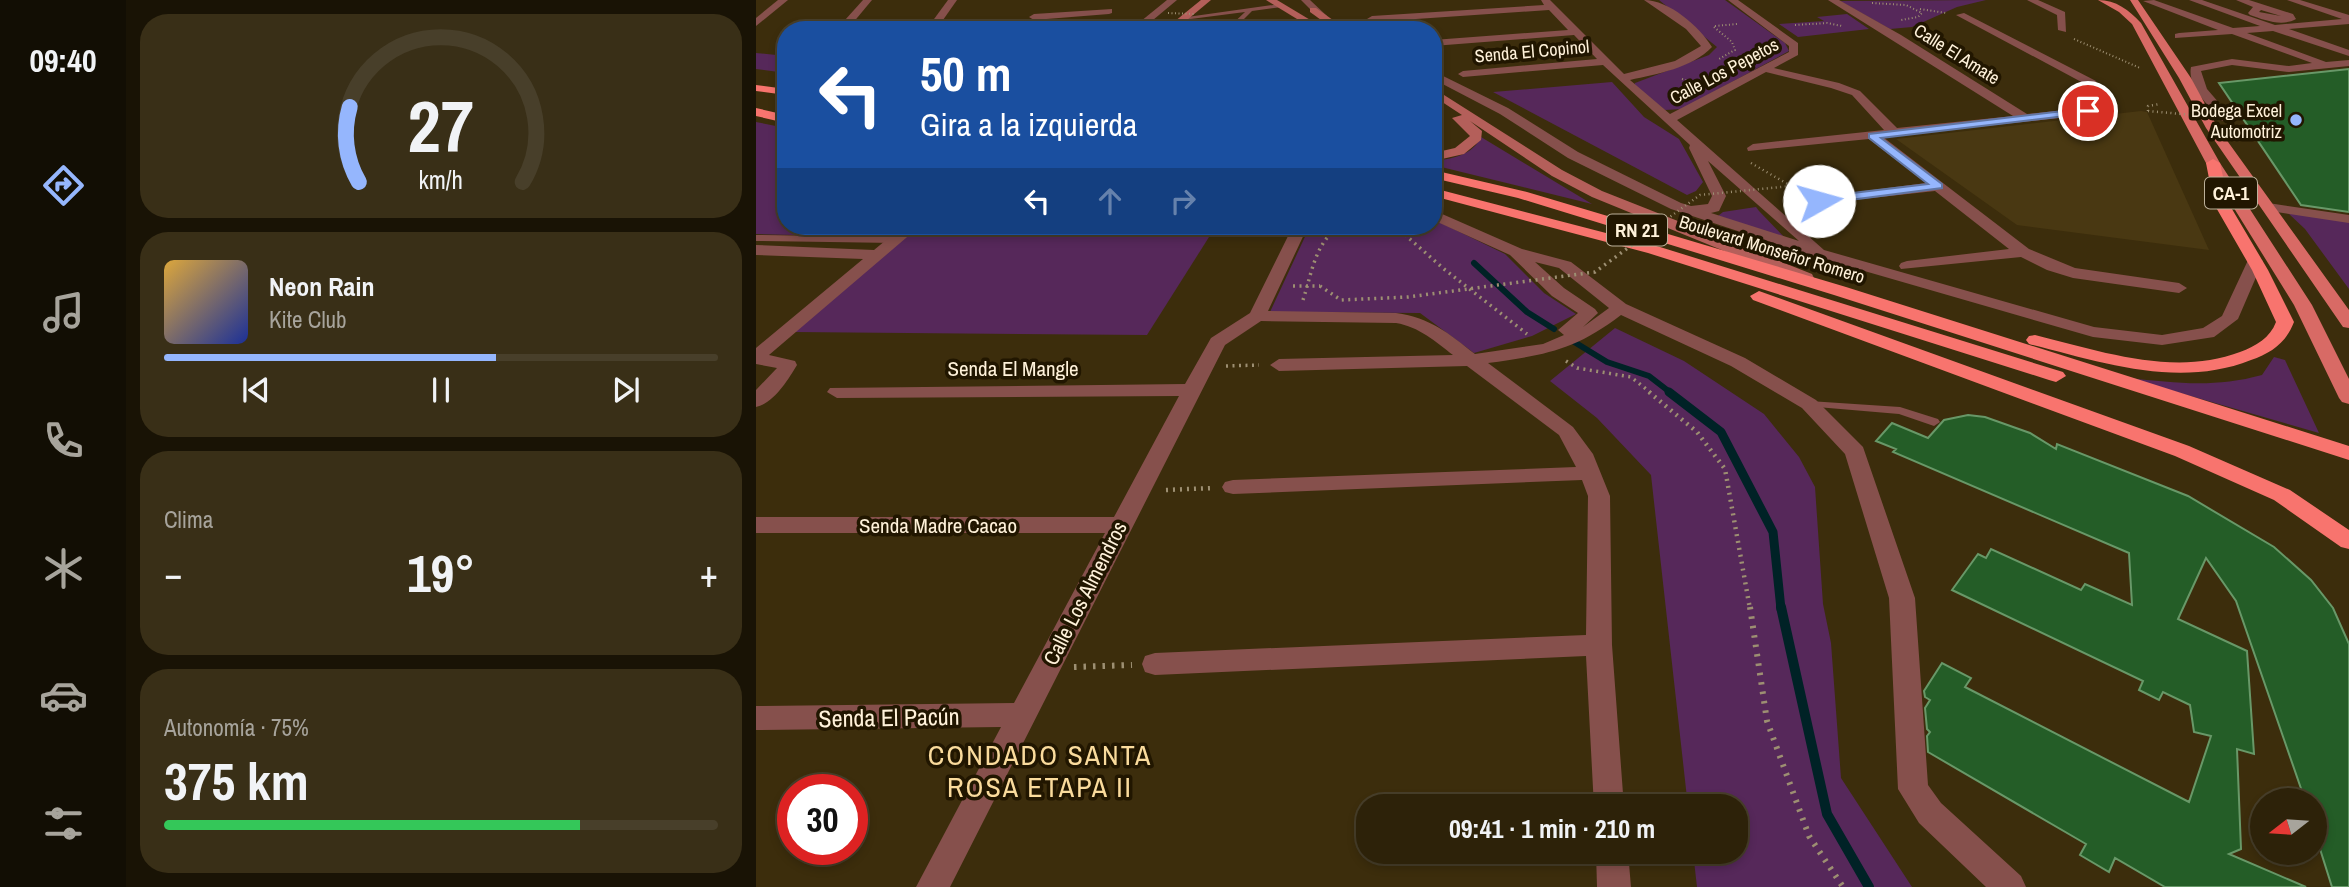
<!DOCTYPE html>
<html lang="es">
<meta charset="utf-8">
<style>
body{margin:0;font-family:"Archivo Narrow",sans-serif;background:#392f17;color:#f1f3f6;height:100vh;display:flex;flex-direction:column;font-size:26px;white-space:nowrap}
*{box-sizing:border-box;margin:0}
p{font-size:23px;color:#a7a49c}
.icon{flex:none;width:38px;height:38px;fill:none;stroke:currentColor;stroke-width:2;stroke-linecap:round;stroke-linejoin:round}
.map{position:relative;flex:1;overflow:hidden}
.side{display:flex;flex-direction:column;gap:14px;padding:14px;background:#191305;width:630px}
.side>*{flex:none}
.guide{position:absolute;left:21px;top:21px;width:665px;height:214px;border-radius:28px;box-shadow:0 4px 10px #0003,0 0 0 2px #483f2a;background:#1a4fa0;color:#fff;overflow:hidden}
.needle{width:46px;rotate:253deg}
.fabs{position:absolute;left:1494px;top:788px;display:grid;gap:14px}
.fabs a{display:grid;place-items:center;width:77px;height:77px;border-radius:50%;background:#2d2209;box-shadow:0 4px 10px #0003,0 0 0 2px #483f2a;font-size:35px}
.speed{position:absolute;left:21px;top:774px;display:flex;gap:14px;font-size:35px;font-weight:700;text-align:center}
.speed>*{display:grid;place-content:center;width:91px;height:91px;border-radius:50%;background:#2d2209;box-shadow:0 4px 10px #0003,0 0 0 2px #483f2a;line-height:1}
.speed .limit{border:10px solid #d22;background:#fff;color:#111}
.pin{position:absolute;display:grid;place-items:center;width:60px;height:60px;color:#fff;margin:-30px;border:4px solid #fff;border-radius:50%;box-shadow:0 2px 7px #0007}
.me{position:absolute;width:77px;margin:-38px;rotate:83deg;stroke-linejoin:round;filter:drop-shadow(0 0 5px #0008)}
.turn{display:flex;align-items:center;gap:24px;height:147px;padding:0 28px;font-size:32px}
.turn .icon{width:91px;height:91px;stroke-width:2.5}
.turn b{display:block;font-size:49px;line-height:60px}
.lanes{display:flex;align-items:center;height:66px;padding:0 28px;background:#0003;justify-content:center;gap:35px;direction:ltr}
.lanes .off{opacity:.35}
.big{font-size:52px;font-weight:700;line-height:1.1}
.side .card{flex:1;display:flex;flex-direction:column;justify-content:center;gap:10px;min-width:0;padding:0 24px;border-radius:28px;background:#392f17}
.side .dial{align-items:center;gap:0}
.dial svg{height:182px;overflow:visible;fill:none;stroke:#483f2a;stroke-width:7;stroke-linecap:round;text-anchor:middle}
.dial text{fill:#f1f3f6;stroke:none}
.song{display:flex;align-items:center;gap:21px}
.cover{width:84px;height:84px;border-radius:10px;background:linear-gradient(135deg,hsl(40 70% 55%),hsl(230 70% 35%))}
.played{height:7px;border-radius:4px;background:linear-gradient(90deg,#95b6fd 60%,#483f2a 60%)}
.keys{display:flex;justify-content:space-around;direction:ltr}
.heat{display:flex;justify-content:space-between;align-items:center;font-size:38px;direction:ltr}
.charge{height:10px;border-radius:5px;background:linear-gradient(90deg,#34c759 75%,#483f2a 0)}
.trip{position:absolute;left:600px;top:794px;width:392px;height:70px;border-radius:28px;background:#2d2209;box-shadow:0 4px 10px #0003,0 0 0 2px #483f2a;font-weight:700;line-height:70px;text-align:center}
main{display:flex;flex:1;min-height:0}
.tab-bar{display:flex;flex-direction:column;width:126px;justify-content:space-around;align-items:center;background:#120e04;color:#a7a49c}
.tab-bar .icon{width:49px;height:49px}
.tab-bar .on{color:#95b6fd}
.tab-bar b{font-size:32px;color:#f1f3f6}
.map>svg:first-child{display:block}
.built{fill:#493812}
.green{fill:#56285a}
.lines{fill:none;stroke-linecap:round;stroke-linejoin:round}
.stream-far2{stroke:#002226;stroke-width:6}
.stream-far1{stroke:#002226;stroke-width:9}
.stream{stroke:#002226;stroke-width:10}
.building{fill:#245d27;stroke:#689868;stroke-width:2}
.path-far4{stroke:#9d8f72;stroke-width:2;stroke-dasharray:1 2.5;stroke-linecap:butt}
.path-far3{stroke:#9d8f72;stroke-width:2.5;stroke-dasharray:1 3.5;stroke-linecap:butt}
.path-far2{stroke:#9d8f72;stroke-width:3.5;stroke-dasharray:2 4.5;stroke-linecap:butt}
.path-far1{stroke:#9d8f72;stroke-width:4.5;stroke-dasharray:2 5;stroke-linecap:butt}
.path{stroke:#9d8f72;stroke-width:6;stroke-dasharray:2.5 7;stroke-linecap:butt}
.lane{fill:#86504c;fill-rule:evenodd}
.street{fill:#86504c;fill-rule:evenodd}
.secondary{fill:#b45f5a;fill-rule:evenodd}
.primary{fill:#d86a65;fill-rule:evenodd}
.highway{fill:#f8746e;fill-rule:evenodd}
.path-bridge-far2{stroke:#9d8f72;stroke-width:2;stroke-dasharray:1 2.5;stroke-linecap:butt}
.path-bridge-far1{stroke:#9d8f72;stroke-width:2.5;stroke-dasharray:1 3.5;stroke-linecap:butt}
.path-bridge{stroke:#9d8f72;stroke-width:3.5;stroke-dasharray:2 4.5;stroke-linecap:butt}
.route{fill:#95b6fd;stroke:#6176a4;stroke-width:2}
.poi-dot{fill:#95b6fd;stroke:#211600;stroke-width:2.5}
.labels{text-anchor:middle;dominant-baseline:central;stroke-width:7;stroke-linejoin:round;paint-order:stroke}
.far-street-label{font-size:18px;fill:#fff2da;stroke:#211600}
.far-poi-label{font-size:18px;fill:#fff2da;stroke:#211600;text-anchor:end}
.shield{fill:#211600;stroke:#bcb099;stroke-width:2}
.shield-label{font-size:19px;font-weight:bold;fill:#fff2da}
.street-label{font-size:21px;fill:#fff2da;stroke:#211600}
.near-street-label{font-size:24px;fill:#fff2da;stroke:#211600}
.near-neighbourhood-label{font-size:28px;letter-spacing:2px;fill:#fadb9c;stroke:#211600}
</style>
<main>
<nav class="tab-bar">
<b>09:40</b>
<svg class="icon on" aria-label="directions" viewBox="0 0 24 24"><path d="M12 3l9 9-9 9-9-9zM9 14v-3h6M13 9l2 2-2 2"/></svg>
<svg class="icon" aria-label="music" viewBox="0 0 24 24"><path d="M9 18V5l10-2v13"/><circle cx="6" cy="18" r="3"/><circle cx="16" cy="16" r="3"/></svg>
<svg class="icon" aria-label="phone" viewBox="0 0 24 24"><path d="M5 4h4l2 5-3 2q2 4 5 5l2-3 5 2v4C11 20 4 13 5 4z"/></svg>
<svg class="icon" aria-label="climate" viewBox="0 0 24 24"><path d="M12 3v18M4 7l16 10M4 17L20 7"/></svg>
<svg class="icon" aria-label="car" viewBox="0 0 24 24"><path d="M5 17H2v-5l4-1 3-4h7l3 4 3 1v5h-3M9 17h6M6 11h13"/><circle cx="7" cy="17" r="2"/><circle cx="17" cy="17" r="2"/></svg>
<svg class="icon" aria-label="filters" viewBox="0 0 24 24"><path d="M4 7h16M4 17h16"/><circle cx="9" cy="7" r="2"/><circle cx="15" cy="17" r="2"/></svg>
</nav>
<section class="side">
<div class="card dial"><svg viewBox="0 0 100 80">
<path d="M14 69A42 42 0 1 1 86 69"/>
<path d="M14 69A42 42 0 0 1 10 36" stroke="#95b6fd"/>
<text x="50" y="56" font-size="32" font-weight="700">27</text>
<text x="50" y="72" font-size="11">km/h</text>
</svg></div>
<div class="card">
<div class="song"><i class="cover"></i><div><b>Neon Rain</b><p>Kite Club</p></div></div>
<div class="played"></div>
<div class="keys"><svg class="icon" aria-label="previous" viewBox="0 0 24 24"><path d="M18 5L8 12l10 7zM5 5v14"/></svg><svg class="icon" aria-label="pause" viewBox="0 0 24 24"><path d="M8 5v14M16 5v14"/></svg><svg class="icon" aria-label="next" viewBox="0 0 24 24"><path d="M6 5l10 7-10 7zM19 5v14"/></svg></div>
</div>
<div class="card"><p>Clima</p>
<div class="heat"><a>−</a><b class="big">19°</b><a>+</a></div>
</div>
<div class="card"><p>Autonomía · 75%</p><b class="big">375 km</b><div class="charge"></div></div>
</section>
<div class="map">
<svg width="1593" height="887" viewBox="0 0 1593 887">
<rect width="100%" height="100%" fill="#3c2d0c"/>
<!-- built -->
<polygon class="built" points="1385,111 1391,112 1453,250 1261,225 1140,139"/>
<!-- green -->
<g class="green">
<polygon points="903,0 969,0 1029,43 1033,51 926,109 909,110 878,86 879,83 953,55 961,47"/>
<polygon points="1230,0 1201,7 1156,27 1134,29 1084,1"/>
<polygon points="1091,14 1113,29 1042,37 1023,24 1068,21 1061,17"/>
<polygon points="0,53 30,56 30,73 0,69"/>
<polygon points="856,82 888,117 923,139 947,182 940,191 931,195 737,92"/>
<polygon points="0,122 30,128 30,226 136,226 124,237 0,234"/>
<path d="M725 137 836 204 677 165V161C696 159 717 155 725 137Z"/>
<polygon points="1000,207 1003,211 1028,237 962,216 967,212"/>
<polygon points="1532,213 1593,220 1593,289 1549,229"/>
<polygon points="677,219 749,254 788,293 820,314 776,336 718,353 664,313 514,312 554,226 677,226"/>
<polygon points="170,226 460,226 391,335 38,332 152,233"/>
<polygon points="859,328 928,361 1008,414 1043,457 1059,487 1067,604 1075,643 1085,778 1156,887 941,887 937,852 980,852 980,807 932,807 895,475 841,418 794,381"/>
<path d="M1518 357 1529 360 1563 433 1372 378C1421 383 1458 388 1506 375Z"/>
</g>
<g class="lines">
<!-- stream-far2 -->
<g class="stream-far2">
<polyline points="718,263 771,312 798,329"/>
<polyline points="815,340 851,362 893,376 915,393"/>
</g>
<!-- stream-far1 -->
<polyline class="stream-far1" points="913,392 965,432 1017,532 1025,609"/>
<!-- stream -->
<polyline class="stream" points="1025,607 1071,814 1113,887"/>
</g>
<!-- building -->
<g class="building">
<polygon points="1593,69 1593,212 1545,205 1463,83"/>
<polygon points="1212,415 1229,417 1274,433 1300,449 1301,444 1432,496 1518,547 1555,580 1577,608 1593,644 1593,887 1576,887 1559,833 1559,800 1549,800 1480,601 1450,558 1422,619 1491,651 1498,754 1481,749 1485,849 1473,854 1550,887 1409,887 1359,858 1353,872 1324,855 1330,844 1172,752 1171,736 1174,732 1171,729 1169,708 1174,700 1169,697 1168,691 1186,663 1215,678 1209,687 1433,802 1455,736 1438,732 1434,705 1407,692 1403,700 1383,690 1387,681 1196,590 1222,554 1230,558 1235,549 1325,590 1329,584 1376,605 1373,553 1137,452 1140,449 1120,441 1136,423 1172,438 1188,420"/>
</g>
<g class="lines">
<!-- path-far4 -->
<g class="path-far4">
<polyline points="1116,3 1150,5 1166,13 1162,17 1145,20"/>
<polyline points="1164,9 1190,13"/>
<polyline points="1039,25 1071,23 1086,26"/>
<polyline points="959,26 981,24"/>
<polyline points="958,27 976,42 979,50 963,59"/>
<polyline points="1318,39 1384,68"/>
<polyline points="926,79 945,85"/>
</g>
<!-- path-far3 -->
<g class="path-far3">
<polyline points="1392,111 1392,106 1404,104"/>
<polyline points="995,163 1035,186"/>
<polyline points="583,227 585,226"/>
</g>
<!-- path-far2 -->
<g class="path-far2">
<polyline points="639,226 688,269 771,334"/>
<polyline points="537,286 564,286"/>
<path d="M547 300C556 273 559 241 585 226"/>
<polyline points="810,361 821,368 875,377 895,393"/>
<polyline points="470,366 503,365"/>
</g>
<!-- path-far1 -->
<g class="path-far1">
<polyline points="893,392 941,432 969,469 994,609"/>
<polyline points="410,490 457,488"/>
</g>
<!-- path -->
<g class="path">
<polyline points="994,607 1011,721 1053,836 1087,887"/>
<polyline points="318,667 376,665"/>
</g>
<!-- lane -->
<g class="lane">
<polygon points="524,4 526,7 496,11 477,30 470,30 489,12 427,20 424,18"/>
<polygon points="0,235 140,237 145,240 140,243 0,241"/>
<polygon points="1053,401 1144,407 1182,419 1184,422 1178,426 1143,414 1049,406 1047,404"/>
</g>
<!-- street -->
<g class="street">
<polygon points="22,0 32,0 0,26 0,18"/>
<polygon points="107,0 116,0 91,30 80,30"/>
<polygon points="192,0 201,0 180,30 170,30"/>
<polygon points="411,0 421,0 385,30 374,30"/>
<polygon points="545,0 554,0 571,16 563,18"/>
<path d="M785 0H794L868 74 919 61 945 46 930 29 888 0C913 0 943 26 956 47 936 68 901 74 874 80L914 114 1033 52V46L972 0H982L1042 43V55L1018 68 1083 83 1104 91 1141 128 1257 116 1072 0H1083L1145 35 1271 114 1328 108 1336 99 1331 85 1200 15 1208 13 1340 81 1348 99 1336 114 1332 115 1127 137 1273 249 1319 268 1423 283 1431 288 1423 293 1317 278 1291 270 1265 257 1145 269 1143 266 1145 263 1151 261 1253 249 1179 191 1034 207 1032 204 1039 200 1170 183 1113 139 992 151 991 148 997 144 1128 130 1096 95 1075 88 1010 72 921 120 1068 250 1338 327 1406 335 1447 328 1466 316 1493 258 1499 256 1507 261 1482 319 1458 337 1406 345 1337 337 1060 257 915 209 812 158 744 114 677 79V72L681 73 752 108 822 152 925 203 935 206 952 204 956 196 933 148 934 145 847 65 707 77 702 74 707 71 841 59 818 35 677 46V40L812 30 793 10 616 22 611 19 616 16 788 5ZM952 161 1043 241 955 213 963 211 970 196Z"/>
<polygon points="1271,0 1282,0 1309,12 1310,32 1302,30 1301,15"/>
<path d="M1398 0 1477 28 1504 26 1433 0H1446L1519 25 1586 19 1531 0H1544L1593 15V24L1533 29 1593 50V56L1517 31 1491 33 1570 62 1593 60V66L1533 72 1476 65 1445 71 1451 89 1476 118 1466 121C1453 106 1431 87 1435 67L1476 59 1533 66 1556 63 1476 34 1419 38V34L1423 33 1462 30 1387 1Z"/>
<path d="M1480 0H1493L1537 14 1540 19C1526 27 1508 20 1494 15L1492 13 1497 7ZM1505 10 1525 16 1503 12Z"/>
<polygon points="356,9 356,13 353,14 278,20 273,17 278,14"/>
<polygon points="1512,203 1593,215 1593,223 1507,210 1505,207 1507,204"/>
<path d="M677 210 766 249 815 262 870 304 989 358 1060 400 1107 447 1159 598 1172 785 1185 803 1265 876 1270 887H1230L1163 823 1142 789 1133 598 1089 454 1046 408 975 366 865 315C818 351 788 355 732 363L817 427 837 454 854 496 856 645 868 807H838L830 656 399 675 389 672 386 664 389 656 399 653 830 635 832 496 826 480 477 494 469 492 466 487 469 482 477 480 820 467 803 435 711 366 523 371 514 365 523 359 697 355C679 341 663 327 640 323L505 321 469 345 194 887H160L245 727 0 730V706L258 703 349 533H0V517H358L423 396 81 398 71 392 74 388 429 384 455 338 494 313 537 226H552L512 311 640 313C675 318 692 333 719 354L787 344 808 335 802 330 822 313 796 296 754 255 677 220ZM779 262 803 268 853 308 827 327 842 313 839 309 808 288Z"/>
<path d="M147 226H164L13 355 39 361 41 365C32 380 18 403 0 407V390L21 368 0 364V348L107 259 0 255V245L118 250Z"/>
<polygon points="840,852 872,852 875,887 841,887"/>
</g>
<!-- secondary -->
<g class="secondary">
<polygon points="445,0 455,0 419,30 408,30"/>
<polygon points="510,0 521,0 571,30 559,30"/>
<polygon points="554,8 560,8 591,30 579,30 554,12"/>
<polygon points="677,88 806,170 846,191 1056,274 1058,278 1056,282 1044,282 836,197 796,176 714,121 726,131 725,140 708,154 677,161 677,153 699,148 714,136 696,118 706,115 677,96"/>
</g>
<!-- primary -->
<g class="primary">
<path d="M1342 0C1360 0 1373 10 1385 23L1464 163 1556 305 1593 379V404L1586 402 1583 398 1538 305 1450 163 1376 24 1363 12Z"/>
<polygon points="1374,0 1382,0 1435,78 1462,128 1593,310 1593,328 1587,327 1450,128 1423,78"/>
</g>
<!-- highway -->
<g class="highway">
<polygon points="0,85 30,89 30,95 0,91"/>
<polygon points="0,108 30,115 30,123 0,116"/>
<path d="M1457 159 1464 163 1473 204 1512 270 1538 322C1530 343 1515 353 1495 360 1422 389 1345 362 1273 344L1270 340 1273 336 1279 335C1344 351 1418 377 1484 352 1500 346 1514 338 1520 322L1496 270 1458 204 1450 163Z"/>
<polygon points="677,170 771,192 1090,287 1593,446 1593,460 1078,295 762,198 677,178"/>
<polygon points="677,188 904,247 1307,372 1310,376 1300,382 1293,380 892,253 677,196"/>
<polygon points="1003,291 1433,446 1534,490 1593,530 1593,549 1585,547 1518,500 1419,456 997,300 994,296"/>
</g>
<!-- path-bridge-far2 -->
<polyline class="path-bridge-far2" points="412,13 439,14"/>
<!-- path-bridge-far1 -->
<g class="path-bridge-far1">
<polyline points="1392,111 1470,118"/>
<polyline points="900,227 944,195 1035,186"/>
</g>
<!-- path-bridge -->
<polyline class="path-bridge" points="564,286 585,300 652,297 839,272 902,226"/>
</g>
<!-- route -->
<polygon class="route" points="1332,108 1336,111 1335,113 1125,138 1186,184 1186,188 1063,204 1057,201 1063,197 1172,184 1113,138 1113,134"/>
<!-- markers -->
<circle class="poi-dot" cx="1540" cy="120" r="7"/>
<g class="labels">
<!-- far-street labels -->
<g class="far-street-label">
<text transform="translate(776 51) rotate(-5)">Senda El Copinol</text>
<text transform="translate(1201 54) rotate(32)">Calle El Amate</text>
<text transform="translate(968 71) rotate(-28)">Calle Los Pepetos</text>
<text transform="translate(1016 249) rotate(17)">Boulevard Monseñor Romero</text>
</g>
<!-- far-poi labels -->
<g class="far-poi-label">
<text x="1526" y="110">Bodega Excel<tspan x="1526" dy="21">Automotriz</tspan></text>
</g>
<!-- shield labels -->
<g class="shield">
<rect x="1449" y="177.5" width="52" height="31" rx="5"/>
<rect x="851" y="214.5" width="60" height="31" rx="5"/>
</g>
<g class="shield-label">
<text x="1475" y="193">CA-1</text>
<text x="881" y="230">RN 21</text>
</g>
<!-- street labels -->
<g class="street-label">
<text x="257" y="368">Senda El Mangle</text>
<text x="182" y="525">Senda Madre Cacao</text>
<text transform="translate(329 593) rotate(-63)">Calle Los Almendros</text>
</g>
<!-- near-street labels -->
<g class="near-street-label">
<text transform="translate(133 717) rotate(-1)">Senda El Pacún</text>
</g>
<!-- near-neighbourhood labels -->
<g class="near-neighbourhood-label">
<text x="284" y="755">CONDADO SANTA<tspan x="284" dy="32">ROSA ETAPA II</tspan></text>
</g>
</g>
</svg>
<div class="fabs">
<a><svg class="needle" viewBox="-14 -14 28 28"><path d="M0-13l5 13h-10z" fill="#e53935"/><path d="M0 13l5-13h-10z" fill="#a7a49c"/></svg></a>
</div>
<div class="speed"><div class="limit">30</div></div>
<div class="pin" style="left:1332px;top:111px;background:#d93025"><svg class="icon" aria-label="arrive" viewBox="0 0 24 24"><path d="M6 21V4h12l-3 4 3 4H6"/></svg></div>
<svg class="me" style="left:1063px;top:201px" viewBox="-20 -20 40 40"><circle r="19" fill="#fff"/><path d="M0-13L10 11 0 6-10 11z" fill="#95b6fd"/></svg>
<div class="trip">09:41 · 1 min · 210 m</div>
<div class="guide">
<div class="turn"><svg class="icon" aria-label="left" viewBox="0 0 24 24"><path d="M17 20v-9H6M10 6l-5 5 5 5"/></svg><div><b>50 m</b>Gira a la izquierda</div></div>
<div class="lanes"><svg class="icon" aria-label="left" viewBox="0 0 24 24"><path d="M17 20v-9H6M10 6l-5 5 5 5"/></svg><svg class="icon off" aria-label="ahead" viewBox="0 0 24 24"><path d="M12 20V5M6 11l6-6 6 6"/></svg><svg class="icon off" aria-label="right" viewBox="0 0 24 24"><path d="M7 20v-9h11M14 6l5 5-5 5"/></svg></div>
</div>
</div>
</main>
